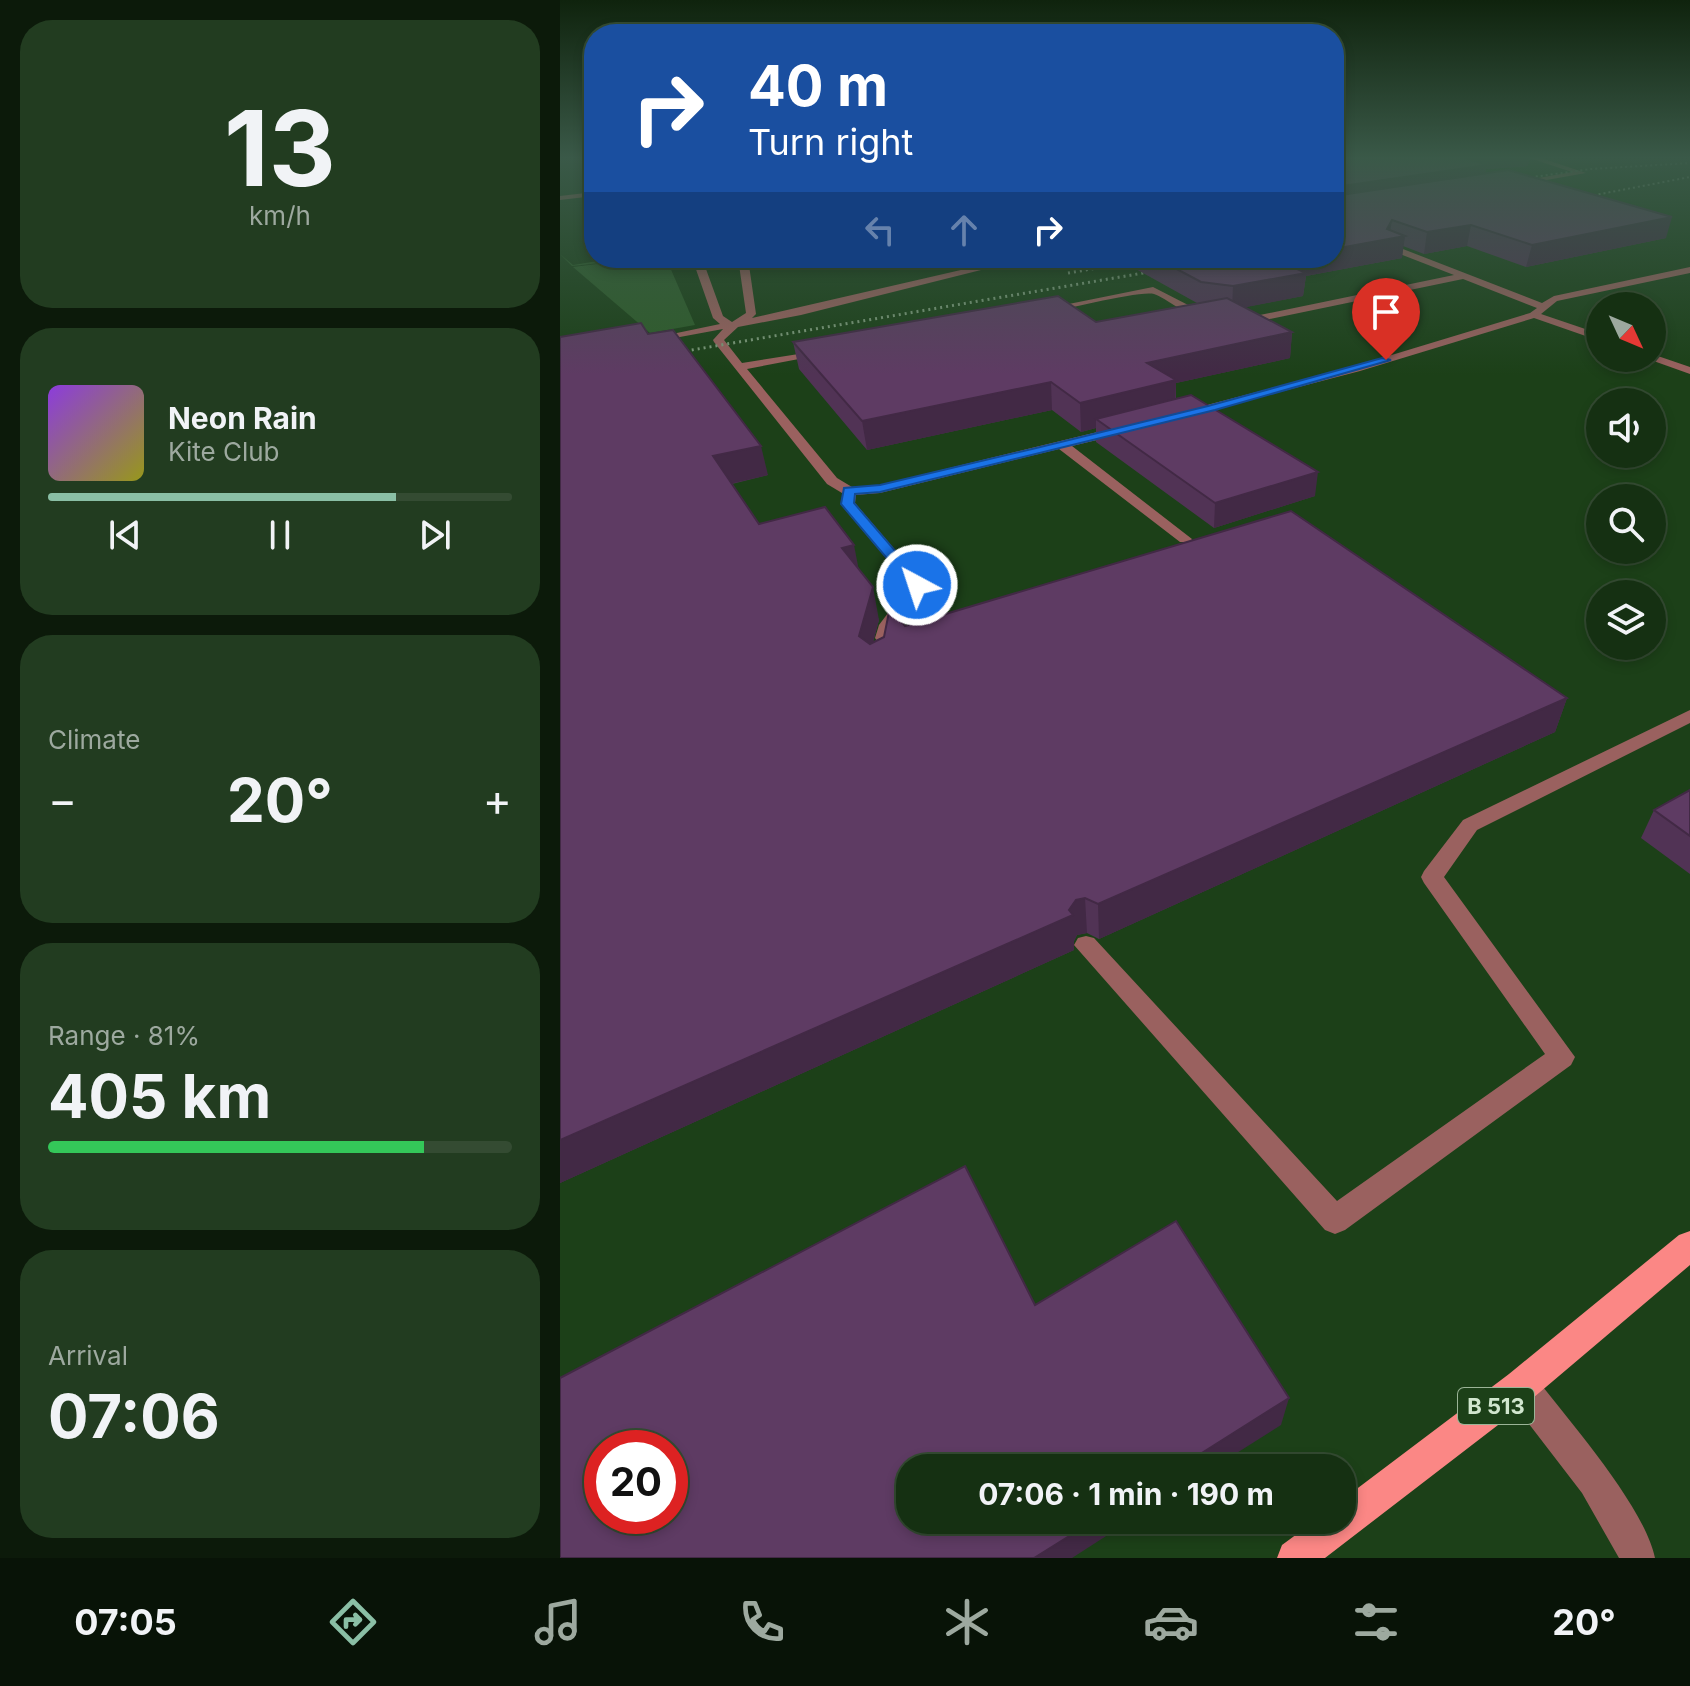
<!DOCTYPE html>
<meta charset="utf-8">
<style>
body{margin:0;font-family:Inter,sans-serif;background:#223c20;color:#f1f3f6;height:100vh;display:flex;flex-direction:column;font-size:30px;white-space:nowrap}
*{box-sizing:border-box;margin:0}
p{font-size:26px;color:#9da99f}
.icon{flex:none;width:44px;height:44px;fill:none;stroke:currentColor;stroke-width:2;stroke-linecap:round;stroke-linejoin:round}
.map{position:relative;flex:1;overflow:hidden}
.panel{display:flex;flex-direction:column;gap:20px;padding:20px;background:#0c1a0a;width:560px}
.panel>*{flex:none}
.hud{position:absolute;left:24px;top:24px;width:760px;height:244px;border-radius:32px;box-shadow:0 4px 12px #0003,0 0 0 2px #344b32;background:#1a4fa0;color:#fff;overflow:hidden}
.needle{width:52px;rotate:134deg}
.tools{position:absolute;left:1026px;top:292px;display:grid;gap:16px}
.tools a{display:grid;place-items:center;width:80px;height:80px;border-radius:50%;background:#153012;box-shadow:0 4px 12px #0003,0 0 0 2px #344b32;font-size:40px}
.speed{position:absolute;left:24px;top:1430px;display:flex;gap:16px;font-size:40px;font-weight:700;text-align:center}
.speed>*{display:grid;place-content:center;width:104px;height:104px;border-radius:50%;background:#153012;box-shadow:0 4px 12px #0003,0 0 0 2px #344b32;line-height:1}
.speed .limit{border:12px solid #d22;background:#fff;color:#111}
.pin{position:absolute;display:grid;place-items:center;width:68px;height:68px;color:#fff;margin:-82px -34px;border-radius:50% 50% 50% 0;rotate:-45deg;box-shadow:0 0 8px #0007}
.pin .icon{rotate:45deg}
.me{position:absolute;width:88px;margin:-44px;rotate:320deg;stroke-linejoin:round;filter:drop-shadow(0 0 6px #0008)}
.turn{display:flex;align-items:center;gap:28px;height:168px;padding:0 32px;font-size:36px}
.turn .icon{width:104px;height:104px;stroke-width:2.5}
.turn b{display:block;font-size:56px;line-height:68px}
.lanes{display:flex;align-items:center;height:76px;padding:0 32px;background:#0003;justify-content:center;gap:40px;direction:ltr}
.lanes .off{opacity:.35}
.big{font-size:60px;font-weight:700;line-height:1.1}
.panel .tile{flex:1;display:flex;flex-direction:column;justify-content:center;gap:12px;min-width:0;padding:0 28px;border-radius:32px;background:#223c20}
.panel .dial{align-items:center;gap:0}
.dial b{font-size:104px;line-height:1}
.song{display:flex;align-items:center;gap:24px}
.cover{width:96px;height:96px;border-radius:12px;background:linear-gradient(135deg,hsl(270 70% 55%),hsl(60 70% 35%))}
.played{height:8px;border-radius:4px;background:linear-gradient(90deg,#8abfa5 75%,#344b32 75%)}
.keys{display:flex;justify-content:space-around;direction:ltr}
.heat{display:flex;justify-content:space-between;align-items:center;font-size:44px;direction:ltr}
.charge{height:12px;border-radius:6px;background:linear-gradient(90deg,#34c759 81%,#344b32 0)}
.trip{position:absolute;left:336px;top:1454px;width:460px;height:80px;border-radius:32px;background:#153012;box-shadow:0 4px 12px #0003,0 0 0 2px #344b32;font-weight:700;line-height:80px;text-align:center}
.tabs{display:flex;height:128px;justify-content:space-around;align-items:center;background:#081307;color:#9da99f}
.tabs .icon{width:56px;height:56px}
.tabs .active{color:#8abfa5}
.tabs b{font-size:36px;color:#f1f3f6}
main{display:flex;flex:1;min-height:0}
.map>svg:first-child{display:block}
.green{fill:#2f5c2b}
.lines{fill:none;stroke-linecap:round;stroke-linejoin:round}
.minor{fill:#9a615f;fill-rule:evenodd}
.major{fill:#fb8785;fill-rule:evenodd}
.rail-far1{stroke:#7d997a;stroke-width:2;stroke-dasharray:2 3;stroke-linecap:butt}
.rail{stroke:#7d997a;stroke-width:3;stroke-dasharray:2 4;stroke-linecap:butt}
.wall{fill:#513355}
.shaded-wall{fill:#422945}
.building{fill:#5e3b63;stroke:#422945;stroke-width:2;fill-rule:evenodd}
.route{fill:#1a73e8;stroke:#114b97;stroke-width:2}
.labels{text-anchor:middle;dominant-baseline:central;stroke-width:6;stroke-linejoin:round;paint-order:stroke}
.shield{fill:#1c4018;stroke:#9bb497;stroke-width:2}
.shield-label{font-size:22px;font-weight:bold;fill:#d1e6ce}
</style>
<main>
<section class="panel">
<div class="tile dial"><b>13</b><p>km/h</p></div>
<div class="tile">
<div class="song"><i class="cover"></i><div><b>Neon Rain</b><p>Kite Club</p></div></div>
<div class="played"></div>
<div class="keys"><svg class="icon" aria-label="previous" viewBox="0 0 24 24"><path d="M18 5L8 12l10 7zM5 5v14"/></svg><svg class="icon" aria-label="pause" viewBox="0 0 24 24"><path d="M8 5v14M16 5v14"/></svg><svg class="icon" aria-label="next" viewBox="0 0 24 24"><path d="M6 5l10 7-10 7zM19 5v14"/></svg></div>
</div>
<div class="tile"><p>Climate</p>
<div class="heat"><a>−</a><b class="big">20°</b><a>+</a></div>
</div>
<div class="tile"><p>Range · 81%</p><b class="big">405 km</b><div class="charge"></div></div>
<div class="tile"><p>Arrival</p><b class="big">07:06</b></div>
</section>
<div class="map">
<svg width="1130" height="1558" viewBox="0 0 1130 1558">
<rect width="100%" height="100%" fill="#1c4018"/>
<!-- green -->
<polygon class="green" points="0,254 13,265 56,258 106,258 135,325 90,333 13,267 69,260 12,266"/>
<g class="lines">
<!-- minor -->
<g class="minor">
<polygon points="966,157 978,157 1026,173 952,186 955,182 1012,172"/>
<polygon points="34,192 34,196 0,200 0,196"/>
<polygon points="830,244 982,303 994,296 1130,267 1130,273 997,301 981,314 1040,334 1040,341 974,318 800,371 624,417 624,411 792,367 970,313 977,308 903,279 695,322 672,316 677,313 695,316 894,275 827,249"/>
<polygon points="132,258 142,258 163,316 172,322 186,313 178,258 188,258 196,314 192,318 453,258 469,258 241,315 178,327 164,340 182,363 264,350 265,352 260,355 187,369 277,478 292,487 320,485 562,426 566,427 566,433 512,446 632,539 630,542 620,542 499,449 320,493 296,495 295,503 365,585 335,625 330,642 318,642 315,638 319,625 349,585 283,507 282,493 267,484 154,342 153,340 163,329 93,342 88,339 160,324 153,318"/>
<path d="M593 287 632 307 650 312C631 323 611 300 594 294 581 290 503 310 484 313L479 310Z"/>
<polygon points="1092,354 1130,367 1130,374 1088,359 1092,358"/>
<polygon points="1130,710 1130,723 917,830 884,877 1015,1057 1011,1065 785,1230 775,1234 765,1230 514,945 518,938 526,936 534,938 777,1201 985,1054 864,883 861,877 864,871 903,820"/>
<path d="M961 1370 973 1374C1007 1419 1084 1505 1095 1558H1059L1022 1493 949 1398 945 1386 949 1374Z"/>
</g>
<!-- major -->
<polygon class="major" points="1130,1231 1130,1265 973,1398 765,1558 717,1558 722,1545 756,1520 782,1520 782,1500 949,1374 1119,1235"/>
<!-- rail-far1 -->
<g class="rail-far1">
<polyline points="951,180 1031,169 1130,163"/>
<polyline points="1014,199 1130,177"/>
</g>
<!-- rail -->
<g class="rail">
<polyline points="508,273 596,258"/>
<polyline points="114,353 607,269"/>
</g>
</g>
<!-- wall -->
<g class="wall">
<polygon points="774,157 968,166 926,169 925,174 1106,238 966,267 907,246 864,254 843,246 842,258 746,276 743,296 685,307 732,332 730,358 616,383 616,399 755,496 654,528 536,442 536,428 521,432 492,410 307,450 239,369 233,342 536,322 637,303 556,258 774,258"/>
<polygon points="88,334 208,475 172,484 199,524 298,568 319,620 313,642 345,626 1007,698 995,732 539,939 527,933 517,935 514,941 514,950 0,1183 0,337"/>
<polygon points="1130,790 1130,874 1081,838 1094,810"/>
</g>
<!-- shaded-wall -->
<g class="shaded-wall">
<polygon points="885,157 970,157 968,166 926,169 923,183 774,207 776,187"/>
<polygon points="1112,217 1106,238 966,267 972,245"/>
<polygon points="832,220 829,239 845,236 842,258 746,276 743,296 672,310 673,286 715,259 774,258 774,249 827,229"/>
<polygon points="911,225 907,246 864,254 867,232"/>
<polygon points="732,332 730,358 616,383 615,408 536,419 536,428 521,432 520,403 587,363"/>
<polygon points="491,382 492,410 307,450 302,421"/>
<polygon points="201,446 208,475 161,486 153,456"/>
<polygon points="758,472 755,496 654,528 655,503"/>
<polygon points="294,545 300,576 282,548"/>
<polygon points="313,587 319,620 306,669 299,636"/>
<polygon points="1007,698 995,732 539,939 538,904"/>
<polygon points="525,898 527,933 517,935 514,941 514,950 0,1183 0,1140 509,910 516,900"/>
<polygon points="729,1398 721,1425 653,1468 618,1468"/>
<polygon points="535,1520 571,1520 512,1558 474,1558"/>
</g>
<!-- building -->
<g class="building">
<polygon points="774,157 902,157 927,165 776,187 774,196 948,170 1112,217 972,245 911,225 867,232 832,220 827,229 845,236 774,249"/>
<polygon points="596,258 721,258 715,259 746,273 673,286 641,282"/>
<polygon points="498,296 536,322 667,298 732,332 587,363 616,380 520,403 491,382 302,421 233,342"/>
<polygon points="81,323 88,334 113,330 201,446 153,456 199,524 265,507 294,545 282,548 313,587 299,636 310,644 324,637 330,607 345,626 731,511 1007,698 538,904 525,898 516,900 509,910 513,915 0,1140 0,337"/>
<polygon points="631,395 758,472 655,503 536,419"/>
<polygon points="1130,790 1130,836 1094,810"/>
<path d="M405 1166 475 1305 616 1221 729 1398 618 1468H350V1520H535L474 1558H0V1378ZM42 1448H110V1516H42Z"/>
</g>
<!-- sky -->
<linearGradient id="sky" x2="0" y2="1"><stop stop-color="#0f230d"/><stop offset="0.42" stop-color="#3a5948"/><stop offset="1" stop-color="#3a5948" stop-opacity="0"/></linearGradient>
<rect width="1130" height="375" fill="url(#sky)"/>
<!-- route -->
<polygon class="route" points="822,358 831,360 655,410 320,492 295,494 294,503 362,582 362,588 352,588 281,504 284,488 320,485 472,449 648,406"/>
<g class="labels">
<!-- shield labels -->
<rect class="shield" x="898" y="1388" width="76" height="36" rx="6"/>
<g class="shield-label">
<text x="936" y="1406">B 513</text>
</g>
</g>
</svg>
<div class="tools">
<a><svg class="needle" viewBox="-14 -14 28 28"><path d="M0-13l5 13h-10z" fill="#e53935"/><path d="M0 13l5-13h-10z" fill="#9da99f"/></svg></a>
<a><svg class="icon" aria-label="sound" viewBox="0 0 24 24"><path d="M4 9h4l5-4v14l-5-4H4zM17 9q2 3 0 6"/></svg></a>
<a><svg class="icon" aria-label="search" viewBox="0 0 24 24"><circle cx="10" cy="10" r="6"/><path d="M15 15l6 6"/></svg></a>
<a><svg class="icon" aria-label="layers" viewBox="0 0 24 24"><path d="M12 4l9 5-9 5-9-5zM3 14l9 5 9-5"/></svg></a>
</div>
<div class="speed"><div class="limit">20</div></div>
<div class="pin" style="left:826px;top:360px;background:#d93025"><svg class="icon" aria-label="arrive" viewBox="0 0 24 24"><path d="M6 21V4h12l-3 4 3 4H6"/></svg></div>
<svg class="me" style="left:357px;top:585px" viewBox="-20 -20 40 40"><circle r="17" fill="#1a73e8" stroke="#fff" stroke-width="3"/><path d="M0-11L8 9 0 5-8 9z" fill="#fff"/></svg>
<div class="trip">07:06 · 1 min · 190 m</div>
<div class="hud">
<div class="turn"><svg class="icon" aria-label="right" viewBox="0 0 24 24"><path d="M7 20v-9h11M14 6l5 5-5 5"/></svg><div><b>40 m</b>Turn right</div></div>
<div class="lanes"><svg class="icon off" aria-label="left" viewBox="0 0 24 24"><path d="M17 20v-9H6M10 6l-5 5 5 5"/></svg><svg class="icon off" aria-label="ahead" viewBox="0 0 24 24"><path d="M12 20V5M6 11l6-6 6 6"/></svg><svg class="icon" aria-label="right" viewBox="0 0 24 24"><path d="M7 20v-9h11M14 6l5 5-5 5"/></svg></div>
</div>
</div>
</main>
<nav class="tabs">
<b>07:05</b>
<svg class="icon active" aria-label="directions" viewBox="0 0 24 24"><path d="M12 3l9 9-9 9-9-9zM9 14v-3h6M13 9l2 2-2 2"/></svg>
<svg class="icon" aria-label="music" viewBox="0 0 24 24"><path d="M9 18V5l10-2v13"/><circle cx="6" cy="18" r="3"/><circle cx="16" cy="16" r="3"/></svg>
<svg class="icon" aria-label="phone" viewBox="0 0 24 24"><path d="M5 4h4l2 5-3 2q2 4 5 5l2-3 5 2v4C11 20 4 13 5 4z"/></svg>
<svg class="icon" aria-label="climate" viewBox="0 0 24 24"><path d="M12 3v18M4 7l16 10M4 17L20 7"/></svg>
<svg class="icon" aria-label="car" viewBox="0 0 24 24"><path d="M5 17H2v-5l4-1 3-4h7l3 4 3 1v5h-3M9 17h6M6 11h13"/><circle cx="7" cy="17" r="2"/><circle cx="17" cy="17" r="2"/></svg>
<svg class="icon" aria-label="filters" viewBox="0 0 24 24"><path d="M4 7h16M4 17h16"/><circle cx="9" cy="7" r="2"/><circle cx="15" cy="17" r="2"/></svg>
<b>20°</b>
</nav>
